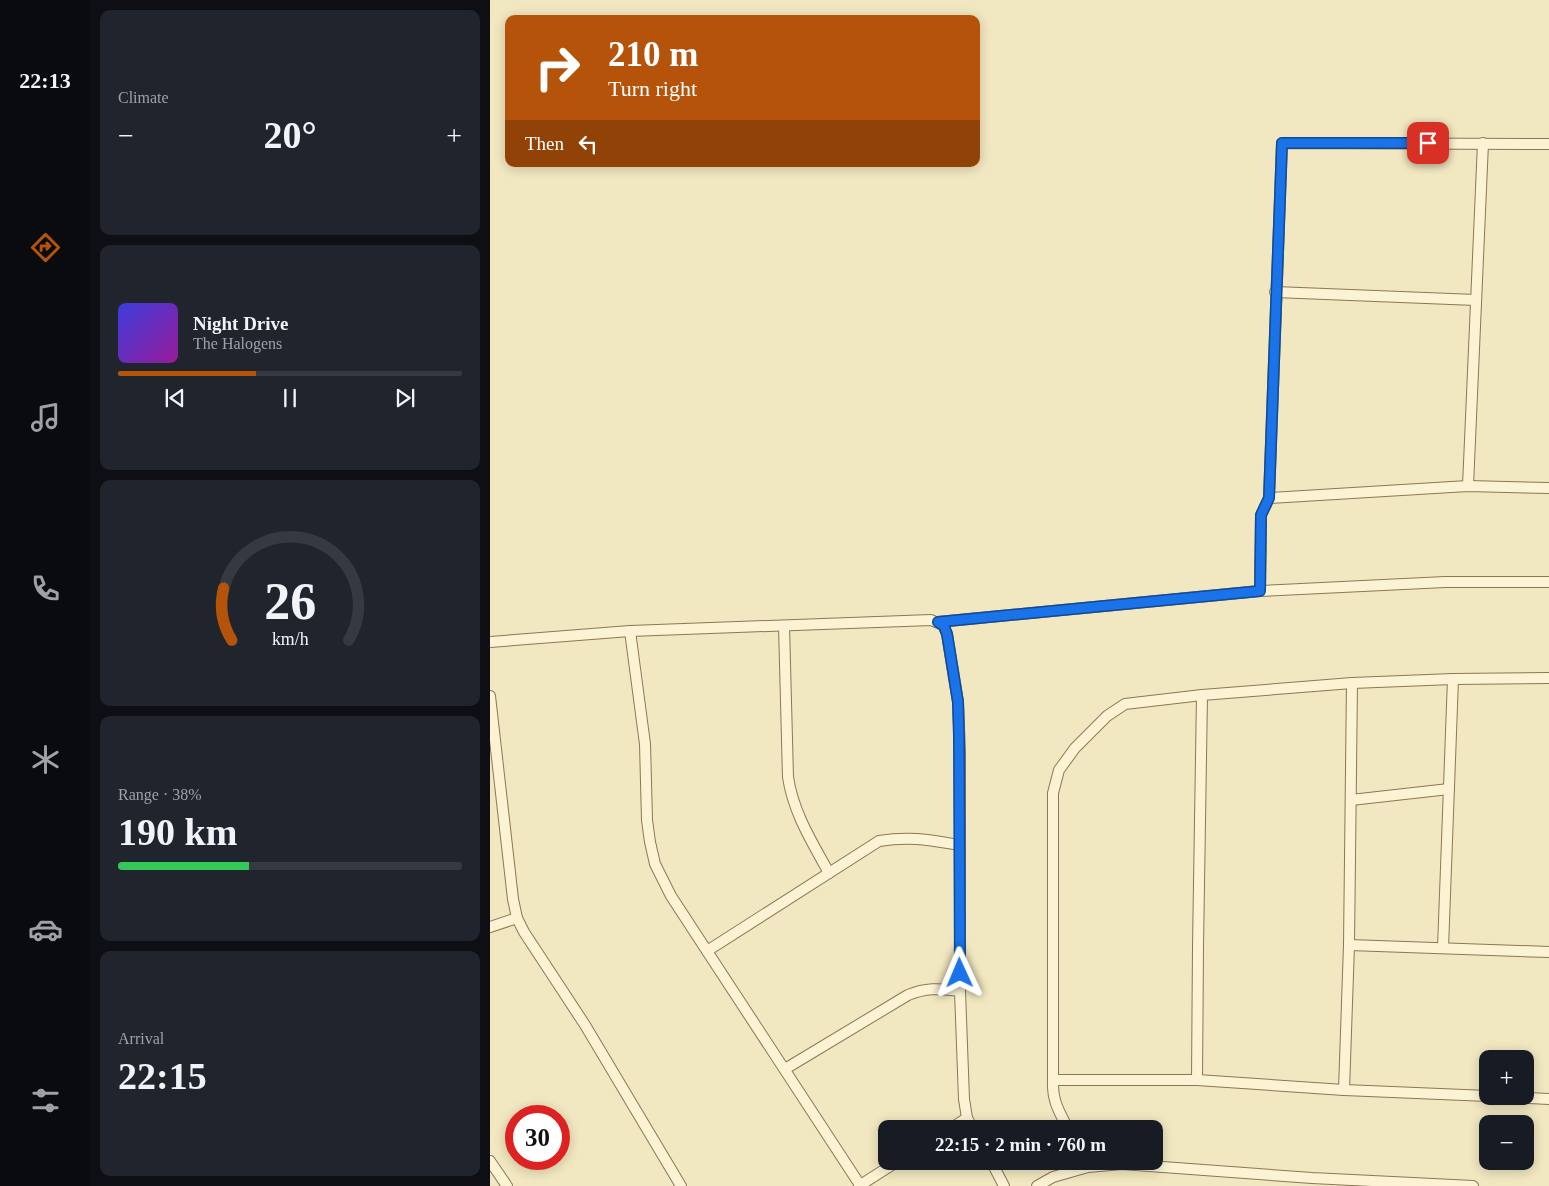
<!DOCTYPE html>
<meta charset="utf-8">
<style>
body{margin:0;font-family:"Times New Roman",serif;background:#20242c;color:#f1f3f6;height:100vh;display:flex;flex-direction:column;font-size:19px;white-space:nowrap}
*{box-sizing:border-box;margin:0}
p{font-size:16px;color:#9ea1a6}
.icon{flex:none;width:28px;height:28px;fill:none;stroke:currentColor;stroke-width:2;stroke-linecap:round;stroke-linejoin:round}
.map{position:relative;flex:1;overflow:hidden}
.side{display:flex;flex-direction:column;gap:10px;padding:10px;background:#0d0f14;width:400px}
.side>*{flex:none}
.top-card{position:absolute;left:15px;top:15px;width:475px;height:152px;border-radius:10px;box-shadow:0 2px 12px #0003;background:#b45309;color:#fff;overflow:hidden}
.fabs{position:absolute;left:989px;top:1050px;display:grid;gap:10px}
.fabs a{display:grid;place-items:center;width:55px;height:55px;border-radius:10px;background:#171b24;box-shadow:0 2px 12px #0003;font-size:25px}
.speed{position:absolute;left:15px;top:1105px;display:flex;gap:10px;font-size:25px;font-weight:700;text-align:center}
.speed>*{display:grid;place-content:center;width:65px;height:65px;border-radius:50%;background:#171b24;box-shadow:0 2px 12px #0003;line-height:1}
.speed .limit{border:8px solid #d22;background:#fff;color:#111}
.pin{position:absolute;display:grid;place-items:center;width:42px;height:42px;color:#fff;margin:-21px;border-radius:10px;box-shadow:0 2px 8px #0006}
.me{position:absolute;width:55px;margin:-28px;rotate:359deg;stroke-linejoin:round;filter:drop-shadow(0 0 4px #0008)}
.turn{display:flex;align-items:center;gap:18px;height:105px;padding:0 20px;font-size:22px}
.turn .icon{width:65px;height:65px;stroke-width:2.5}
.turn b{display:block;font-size:35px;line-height:42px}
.then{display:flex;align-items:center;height:48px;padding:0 20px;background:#0003;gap:10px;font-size:19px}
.big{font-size:38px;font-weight:800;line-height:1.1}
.side .tile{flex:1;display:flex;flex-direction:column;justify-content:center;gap:8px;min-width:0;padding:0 18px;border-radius:10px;background:#20242c}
.side .dial{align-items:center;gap:0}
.dial svg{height:130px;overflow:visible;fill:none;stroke:#363941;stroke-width:7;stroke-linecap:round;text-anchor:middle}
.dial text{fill:#f1f3f6;stroke:none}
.song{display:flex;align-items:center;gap:15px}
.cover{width:60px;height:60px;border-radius:8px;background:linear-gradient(135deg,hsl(240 70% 55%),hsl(300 70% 35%))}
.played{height:5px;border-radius:2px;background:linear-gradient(90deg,#b45309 40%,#363941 40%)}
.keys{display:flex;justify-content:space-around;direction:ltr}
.heat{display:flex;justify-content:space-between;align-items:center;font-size:28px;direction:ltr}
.charge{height:8px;border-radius:4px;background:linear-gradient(90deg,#34c759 38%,#363941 0)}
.trip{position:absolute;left:388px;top:1120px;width:285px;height:50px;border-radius:10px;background:#171b24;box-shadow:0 2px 12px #0003;font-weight:800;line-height:50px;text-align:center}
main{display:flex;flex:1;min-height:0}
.tab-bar{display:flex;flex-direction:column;width:90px;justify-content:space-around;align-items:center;background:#090b0e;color:#9ea1a6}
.tab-bar .icon{width:35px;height:35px}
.tab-bar .current{color:#b45309}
.tab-bar b{font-size:22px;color:#f1f3f6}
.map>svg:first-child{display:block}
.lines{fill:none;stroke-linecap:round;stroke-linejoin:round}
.minor-casing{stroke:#8b7756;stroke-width:12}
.minor{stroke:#fbf3d4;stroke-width:10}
.route-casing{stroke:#114b97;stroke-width:12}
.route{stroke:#1a73e8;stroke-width:9}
</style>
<main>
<nav class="tab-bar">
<b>22:13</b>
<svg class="icon current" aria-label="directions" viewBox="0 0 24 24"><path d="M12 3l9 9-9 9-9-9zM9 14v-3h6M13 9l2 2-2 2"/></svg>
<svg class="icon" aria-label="music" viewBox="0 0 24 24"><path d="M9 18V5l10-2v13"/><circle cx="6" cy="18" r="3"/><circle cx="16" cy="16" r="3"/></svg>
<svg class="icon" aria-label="phone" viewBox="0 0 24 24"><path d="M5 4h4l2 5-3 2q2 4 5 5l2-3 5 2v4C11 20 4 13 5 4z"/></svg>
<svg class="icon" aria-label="climate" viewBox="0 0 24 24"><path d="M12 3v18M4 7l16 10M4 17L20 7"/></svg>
<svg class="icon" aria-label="car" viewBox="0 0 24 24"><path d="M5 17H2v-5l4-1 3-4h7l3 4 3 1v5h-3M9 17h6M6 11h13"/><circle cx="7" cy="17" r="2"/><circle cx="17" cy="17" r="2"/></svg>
<svg class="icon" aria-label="filters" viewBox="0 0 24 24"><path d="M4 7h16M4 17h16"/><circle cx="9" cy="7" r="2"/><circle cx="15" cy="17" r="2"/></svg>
</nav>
<section class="side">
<div class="tile"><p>Climate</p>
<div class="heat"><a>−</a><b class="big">20°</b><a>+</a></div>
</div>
<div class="tile">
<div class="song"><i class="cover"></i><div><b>Night Drive</b><p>The Halogens</p></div></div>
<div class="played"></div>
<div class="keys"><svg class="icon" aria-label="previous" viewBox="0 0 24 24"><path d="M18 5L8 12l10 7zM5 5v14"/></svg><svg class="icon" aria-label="pause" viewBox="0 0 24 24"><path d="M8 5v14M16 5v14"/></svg><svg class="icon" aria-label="next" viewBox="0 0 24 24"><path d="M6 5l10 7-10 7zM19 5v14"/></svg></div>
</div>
<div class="tile dial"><svg viewBox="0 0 100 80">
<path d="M14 69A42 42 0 1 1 86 69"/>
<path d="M14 69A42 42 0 0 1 9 37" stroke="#b45309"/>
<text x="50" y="56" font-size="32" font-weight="700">26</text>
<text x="50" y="72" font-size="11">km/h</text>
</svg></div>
<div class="tile"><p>Range · 38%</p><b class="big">190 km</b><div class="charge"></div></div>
<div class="tile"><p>Arrival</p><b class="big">22:15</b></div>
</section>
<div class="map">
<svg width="1059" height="1186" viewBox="0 0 1059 1186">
<rect width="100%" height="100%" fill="#f1e7c0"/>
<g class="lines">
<defs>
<g id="minor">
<polyline points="785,292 986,300"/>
<polyline points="978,486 993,143"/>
<polyline points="779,498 792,143 1059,144"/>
<polyline points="770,591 771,515 779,498 978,486 1059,488"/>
<polyline points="448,622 770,591 955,582 1059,582"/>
<path d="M294 626 298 777C303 812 322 842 339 873"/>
<polyline points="140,631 155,744 157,820 160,842 165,864 181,896 370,1185"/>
<polyline points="0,642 140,631 441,620 453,625 457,634 468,702 470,753 470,991 474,1099 477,1118 483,1129"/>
<polyline points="0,696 23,899 27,918 34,932 95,1025 191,1186"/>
<polyline points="861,800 959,789"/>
<polyline points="0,927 27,918"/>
<polyline points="859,945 1059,952"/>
<polyline points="953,948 963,679"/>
<path d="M217 951 389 841C420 836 439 840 470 845"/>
<path d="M295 1069 418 995C438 987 450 989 470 991"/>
<polyline points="563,1080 563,793 569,770 585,748 617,716 635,704 712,695 862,683 963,679 1059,678"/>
<polyline points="707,1080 708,947 712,695"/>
<polyline points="854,1090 998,1096"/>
<polyline points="1002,1096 1059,1099"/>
<polyline points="460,1129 477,1118"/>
<path d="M578 1129C569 1111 562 1101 563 1080H707L854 1090 859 945 862 683"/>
<polyline points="0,1161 17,1186"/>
<polyline points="501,1161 514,1186"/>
<polyline points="369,1186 408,1161"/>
<polyline points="547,1186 563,1177 598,1167 632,1164 822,1178 983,1186"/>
</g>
</defs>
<!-- minor casing -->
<use href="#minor" class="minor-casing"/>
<!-- minor -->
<use href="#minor" class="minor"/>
</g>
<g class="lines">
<defs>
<polyline id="route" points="470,973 469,736 468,702 457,634 454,626 448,622 770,591 771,515 779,498 792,143 938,143"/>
</defs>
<!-- route casing -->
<use href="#route" class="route-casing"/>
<!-- route -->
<use href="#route" class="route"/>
</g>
</svg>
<div class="fabs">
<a>+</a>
<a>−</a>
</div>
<div class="speed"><div class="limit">30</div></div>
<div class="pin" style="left:938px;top:143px;background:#d93025"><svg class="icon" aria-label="arrive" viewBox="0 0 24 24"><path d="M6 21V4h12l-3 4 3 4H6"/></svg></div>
<svg class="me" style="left:470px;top:973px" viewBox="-20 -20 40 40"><path d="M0-17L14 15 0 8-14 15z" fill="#1a73e8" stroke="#fff" stroke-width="4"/></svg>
<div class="trip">22:15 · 2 min · 760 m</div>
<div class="top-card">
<div class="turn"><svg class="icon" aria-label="right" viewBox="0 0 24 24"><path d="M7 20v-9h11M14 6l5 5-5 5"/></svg><div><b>210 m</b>Turn right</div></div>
<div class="then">Then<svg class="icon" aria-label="left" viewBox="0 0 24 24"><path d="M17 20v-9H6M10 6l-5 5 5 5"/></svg></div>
</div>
</div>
</main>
